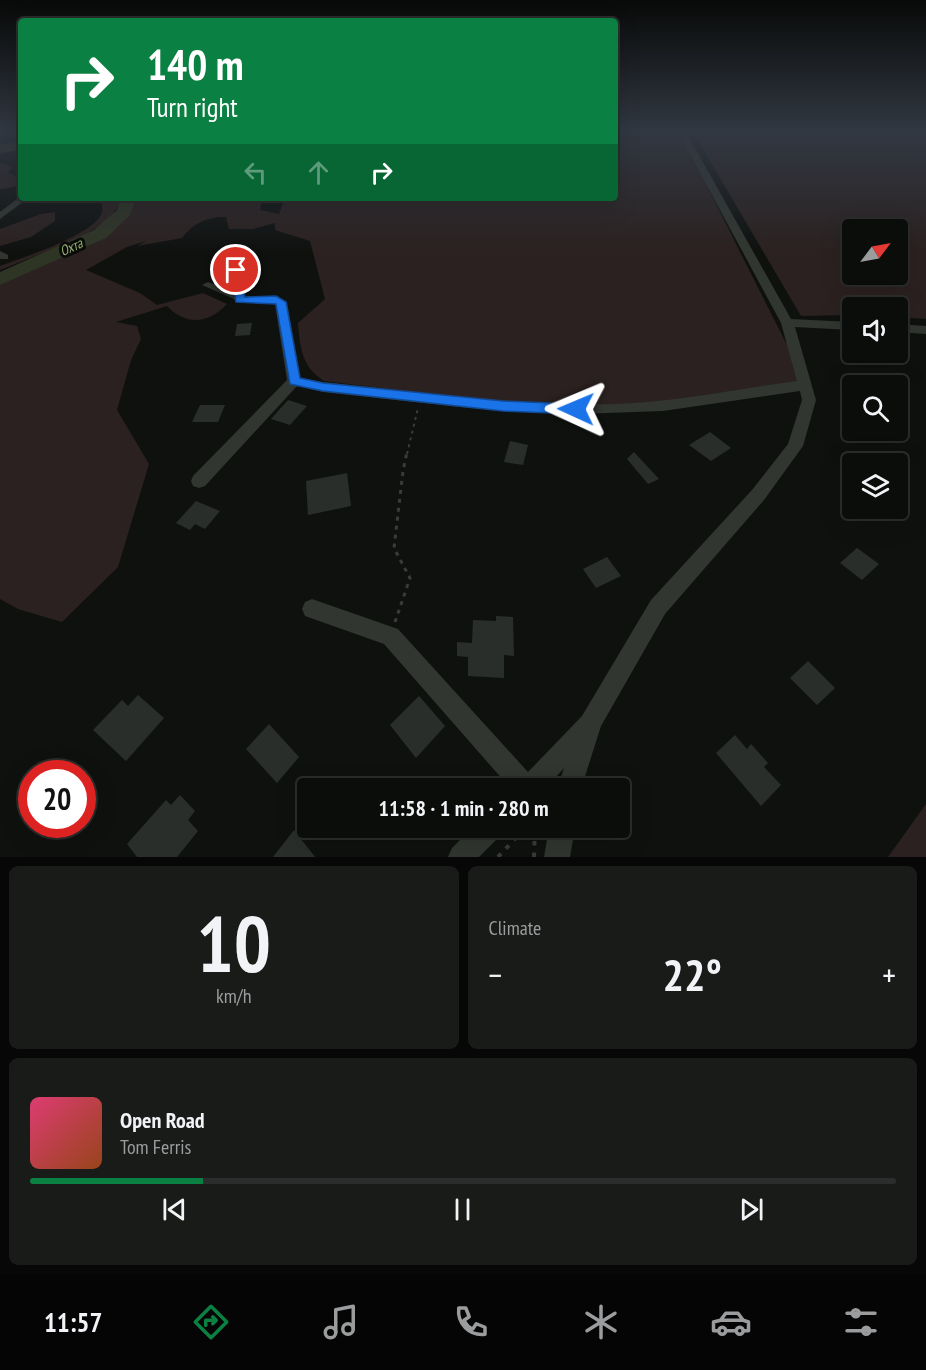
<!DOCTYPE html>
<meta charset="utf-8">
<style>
body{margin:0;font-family:"PT Sans Narrow",sans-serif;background:#191b19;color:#f1f3f6;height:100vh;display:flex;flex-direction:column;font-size:22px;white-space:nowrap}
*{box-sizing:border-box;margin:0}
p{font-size:20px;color:#9a9c9d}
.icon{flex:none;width:33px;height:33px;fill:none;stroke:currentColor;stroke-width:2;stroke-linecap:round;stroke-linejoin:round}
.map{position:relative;height:857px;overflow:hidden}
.panel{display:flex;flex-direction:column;gap:9px;padding:9px;background:#060706;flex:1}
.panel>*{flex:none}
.hud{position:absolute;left:18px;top:18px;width:600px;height:183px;border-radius:6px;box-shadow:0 6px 24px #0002,0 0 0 2px #2b2d2c;background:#0b8043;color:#fff;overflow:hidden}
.needle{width:39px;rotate:58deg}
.controls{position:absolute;left:842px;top:219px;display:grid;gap:12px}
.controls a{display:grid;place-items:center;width:66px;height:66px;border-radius:6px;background:#0b0d0b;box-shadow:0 6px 24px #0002,0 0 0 2px #2b2d2c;font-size:30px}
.speed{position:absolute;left:18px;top:760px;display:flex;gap:12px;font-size:30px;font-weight:700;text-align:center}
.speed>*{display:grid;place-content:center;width:78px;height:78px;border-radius:50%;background:#0b0d0b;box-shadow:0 6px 24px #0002,0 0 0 2px #2b2d2c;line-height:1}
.speed .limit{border:9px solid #d22;background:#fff;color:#111}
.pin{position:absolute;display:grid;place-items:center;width:51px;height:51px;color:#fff;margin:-26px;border:3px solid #fff;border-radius:50%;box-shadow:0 2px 6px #0007}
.me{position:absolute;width:66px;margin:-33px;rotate:271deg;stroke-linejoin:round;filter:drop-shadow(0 0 4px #0008)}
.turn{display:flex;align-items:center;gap:21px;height:126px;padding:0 30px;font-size:27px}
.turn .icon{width:78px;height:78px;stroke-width:2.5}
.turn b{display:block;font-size:42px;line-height:51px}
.lanes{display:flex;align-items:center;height:57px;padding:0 30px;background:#0003;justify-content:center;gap:30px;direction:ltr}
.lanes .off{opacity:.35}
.big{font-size:45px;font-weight:700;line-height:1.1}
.panel .tile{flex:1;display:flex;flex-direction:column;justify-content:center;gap:9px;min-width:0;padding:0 21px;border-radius:9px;background:#191b19}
.panel .dial{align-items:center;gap:0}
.dial b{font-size:78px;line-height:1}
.song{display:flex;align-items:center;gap:18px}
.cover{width:72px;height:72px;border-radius:9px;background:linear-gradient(135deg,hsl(340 70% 55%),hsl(20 70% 35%))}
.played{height:6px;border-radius:3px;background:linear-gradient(90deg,#0b8043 20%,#2b2d2c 20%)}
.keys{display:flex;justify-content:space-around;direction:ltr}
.heat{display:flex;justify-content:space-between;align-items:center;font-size:33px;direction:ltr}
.panel .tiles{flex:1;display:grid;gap:9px;grid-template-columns:1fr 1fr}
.tile:last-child{grid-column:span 2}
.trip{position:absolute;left:297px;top:778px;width:333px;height:60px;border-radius:6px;background:#0b0d0b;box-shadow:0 6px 24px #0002,0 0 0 2px #2b2d2c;font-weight:700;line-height:60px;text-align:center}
.dock{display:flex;height:96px;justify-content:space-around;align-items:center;background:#040504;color:#9a9c9d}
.dock .icon{width:42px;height:42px}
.dock .current{color:#0b8043}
.dock b{font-size:27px;color:#f1f3f6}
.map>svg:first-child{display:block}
.green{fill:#2b2120;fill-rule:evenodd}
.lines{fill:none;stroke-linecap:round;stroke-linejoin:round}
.river{fill:#2f3525;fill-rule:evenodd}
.building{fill:#2a2e2a}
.path-far2{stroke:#383d36;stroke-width:2;stroke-dasharray:3 4;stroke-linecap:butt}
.path-far1{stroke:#383d36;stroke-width:3;stroke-dasharray:4 5;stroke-linecap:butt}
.path{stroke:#383d36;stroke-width:4;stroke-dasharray:4.5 7;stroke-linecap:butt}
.minor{fill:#313630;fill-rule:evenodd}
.route{fill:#1a73e8;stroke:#114b97;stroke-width:1.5}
.labels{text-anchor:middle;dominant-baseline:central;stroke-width:6;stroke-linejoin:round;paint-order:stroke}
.far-water-label{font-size:14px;font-style:italic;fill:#98b173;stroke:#0a0c0a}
</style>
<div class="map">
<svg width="926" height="857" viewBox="0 0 926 857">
<rect width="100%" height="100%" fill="#0f110f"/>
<!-- green -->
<g class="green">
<path d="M615 132 680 133 786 343 790 344 799 382 689 401 584 406 495 402 324 381C302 367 300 348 298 323L325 299 310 241 275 230V223L253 229H229L226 217C208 216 192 224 182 238L137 246 146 241 127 247 86 270 140 293 157 305 203 293 227 304C208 324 186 326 167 306L116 322 137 326 141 339 131 360 117 410 149 464 118 567 62 622 18 609 0 599V284L109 233 131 211 134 198H271C263 200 261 202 260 210L279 214 285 198H615Z"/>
<path d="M693 132H926V319L897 317V308H852V315L801 316ZM852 230H897V274H852Z"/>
<path d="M0 163 13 167 8 172 21 179C19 188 8 188 0 189Z"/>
<path d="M101 198H120L117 208 107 222 73 241 0 270V266C21 258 97 234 102 212 103 208 101 202 101 198Z"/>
<polygon points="55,212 55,221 31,237 0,246 0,229 41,214"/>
<polygon points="926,804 926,857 888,857"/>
</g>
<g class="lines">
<!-- river -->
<g class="river">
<polygon points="21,142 21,150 0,153 0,145"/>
<polygon points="120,198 136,198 130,215 106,238 0,285 0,272 94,230 117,210"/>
</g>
</g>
<!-- building -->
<g class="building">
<polygon points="252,323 250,335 235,336 237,324"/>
<polygon points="288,400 307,406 290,425 271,419"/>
<polygon points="200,405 225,405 218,422 192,422"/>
<polygon points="710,432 731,448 711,461 689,445"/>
<polygon points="510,441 528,445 523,465 504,462"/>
<polygon points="634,452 659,479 648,484 627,459"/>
<polygon points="347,473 351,506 308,515 306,481"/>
<polygon points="196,501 220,511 205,529 195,524 190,530 176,523"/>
<polygon points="857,548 879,564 862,580 840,563"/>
<polygon points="607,557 621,576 596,588 583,569"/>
<polygon points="496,616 513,617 514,656 504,655 504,678 468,676 468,657 457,656 457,642 472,643 473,620 496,621"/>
<polygon points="808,661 835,688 817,705 790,678"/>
<polygon points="138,695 164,718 126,761 93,730 122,700 128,706"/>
<polygon points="419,696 445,726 416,758 390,725"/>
<polygon points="269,724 299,757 277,783 246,749"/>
<polygon points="735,735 747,749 751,744 768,763 764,767 781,785 761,806 716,753"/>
<polygon points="180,795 195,811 188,820 198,831 177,857 137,857 127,844 166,800 171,805"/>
<polygon points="294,830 315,857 273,857"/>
</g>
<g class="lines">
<!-- path-far2 -->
<polyline class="path-far2" points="407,454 418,408"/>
<!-- path-far1 -->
<polyline class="path-far1" points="395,622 410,578 394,548 403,471 407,452"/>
<!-- path -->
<g class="path">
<polyline points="498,857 525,828"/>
<polyline points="534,857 535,828"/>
</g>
<!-- minor -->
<g class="minor">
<path d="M678 132H686L791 319 852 322V330L795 327 816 400 803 446 764 500 665 614 601 726 581 789H557L564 768 545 789H511L384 644 305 616 302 609 305 602 312 599 398 629 528 772 582 716 651 600 752 490 788 444 802 400 800 391 663 411 578 414 469 408 323 392 297 386 205 486 199 488 193 486 191 481 193 476 287 380 275 304 236 302 234 299 202 285 208 282 233 291 229 261 230 259H238L245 296H276L287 302 300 378 323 382C420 392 518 406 615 404 677 402 737 389 797 381L781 323Z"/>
<polygon points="21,196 21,198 28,198 0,219 0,212"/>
<polygon points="0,251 8,255 8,259 0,259"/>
<polygon points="897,324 926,326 926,334 897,332"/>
<polygon points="472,828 503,828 499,837 479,857 448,857 452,848"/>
<polygon points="549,828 575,828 570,857 544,857"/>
</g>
</g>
<!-- sky -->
<linearGradient id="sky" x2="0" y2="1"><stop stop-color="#080908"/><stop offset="0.52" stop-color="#313842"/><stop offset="1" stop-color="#313842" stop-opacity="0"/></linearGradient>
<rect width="926" height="252" fill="url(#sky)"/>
<!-- route -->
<polygon class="route" points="236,267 241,270 245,297 276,296 286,302 300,378 323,383 503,401 576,404 582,409 576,414 503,411 323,391 290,384 276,304 236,302 231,270"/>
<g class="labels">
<!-- far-water labels -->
<g class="far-water-label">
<text transform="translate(71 247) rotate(-24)">Охта</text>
</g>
</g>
</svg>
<div class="controls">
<a><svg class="needle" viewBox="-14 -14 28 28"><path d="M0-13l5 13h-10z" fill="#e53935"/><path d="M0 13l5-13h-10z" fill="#9a9c9d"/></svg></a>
<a><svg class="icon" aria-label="sound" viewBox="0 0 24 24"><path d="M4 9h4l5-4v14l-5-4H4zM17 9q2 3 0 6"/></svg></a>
<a><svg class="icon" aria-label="search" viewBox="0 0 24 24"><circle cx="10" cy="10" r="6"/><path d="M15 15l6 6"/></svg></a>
<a><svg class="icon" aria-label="layers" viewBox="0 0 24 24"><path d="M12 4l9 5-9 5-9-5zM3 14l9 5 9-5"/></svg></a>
</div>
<div class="speed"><div class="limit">20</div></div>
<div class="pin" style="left:236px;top:270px;background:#d93025"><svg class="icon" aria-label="arrive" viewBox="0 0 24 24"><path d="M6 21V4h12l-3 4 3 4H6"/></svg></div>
<svg class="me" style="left:576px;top:409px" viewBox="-20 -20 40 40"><path d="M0-17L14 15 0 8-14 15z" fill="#1a73e8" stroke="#fff" stroke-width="4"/></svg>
<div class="trip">11:58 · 1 min · 280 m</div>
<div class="hud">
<div class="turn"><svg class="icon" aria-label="right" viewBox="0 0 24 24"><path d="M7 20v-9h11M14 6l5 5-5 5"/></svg><div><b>140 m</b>Turn right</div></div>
<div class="lanes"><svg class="icon off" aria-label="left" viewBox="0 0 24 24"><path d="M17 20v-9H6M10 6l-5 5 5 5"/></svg><svg class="icon off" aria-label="ahead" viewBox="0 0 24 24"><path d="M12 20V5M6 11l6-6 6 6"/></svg><svg class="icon" aria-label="right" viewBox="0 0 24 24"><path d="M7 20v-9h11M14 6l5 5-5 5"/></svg></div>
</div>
</div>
<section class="panel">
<div class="tiles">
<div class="tile dial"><b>10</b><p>km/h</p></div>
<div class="tile"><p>Climate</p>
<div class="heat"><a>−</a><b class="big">22°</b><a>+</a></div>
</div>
<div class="tile">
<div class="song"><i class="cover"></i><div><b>Open Road</b><p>Tom Ferris</p></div></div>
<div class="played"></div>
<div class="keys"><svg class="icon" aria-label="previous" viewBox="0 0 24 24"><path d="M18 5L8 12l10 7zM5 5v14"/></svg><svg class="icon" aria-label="pause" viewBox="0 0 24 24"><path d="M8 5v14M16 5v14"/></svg><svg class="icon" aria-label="next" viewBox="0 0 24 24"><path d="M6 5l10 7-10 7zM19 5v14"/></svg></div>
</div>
</div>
</section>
<nav class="dock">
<b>11:57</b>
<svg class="icon current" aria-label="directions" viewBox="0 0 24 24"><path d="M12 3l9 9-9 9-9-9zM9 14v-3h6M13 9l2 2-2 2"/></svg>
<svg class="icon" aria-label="music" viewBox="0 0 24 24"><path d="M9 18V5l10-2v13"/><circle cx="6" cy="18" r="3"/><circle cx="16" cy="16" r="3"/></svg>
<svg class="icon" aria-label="phone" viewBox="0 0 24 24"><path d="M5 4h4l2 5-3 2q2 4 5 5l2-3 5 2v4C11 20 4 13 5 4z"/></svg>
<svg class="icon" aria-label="climate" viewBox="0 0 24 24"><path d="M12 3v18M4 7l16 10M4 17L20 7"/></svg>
<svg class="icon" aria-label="car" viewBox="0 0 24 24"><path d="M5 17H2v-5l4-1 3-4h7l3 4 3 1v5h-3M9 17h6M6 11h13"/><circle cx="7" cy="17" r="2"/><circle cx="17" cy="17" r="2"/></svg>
<svg class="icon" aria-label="filters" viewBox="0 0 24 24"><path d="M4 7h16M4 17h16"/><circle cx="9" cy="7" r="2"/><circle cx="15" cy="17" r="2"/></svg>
</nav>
